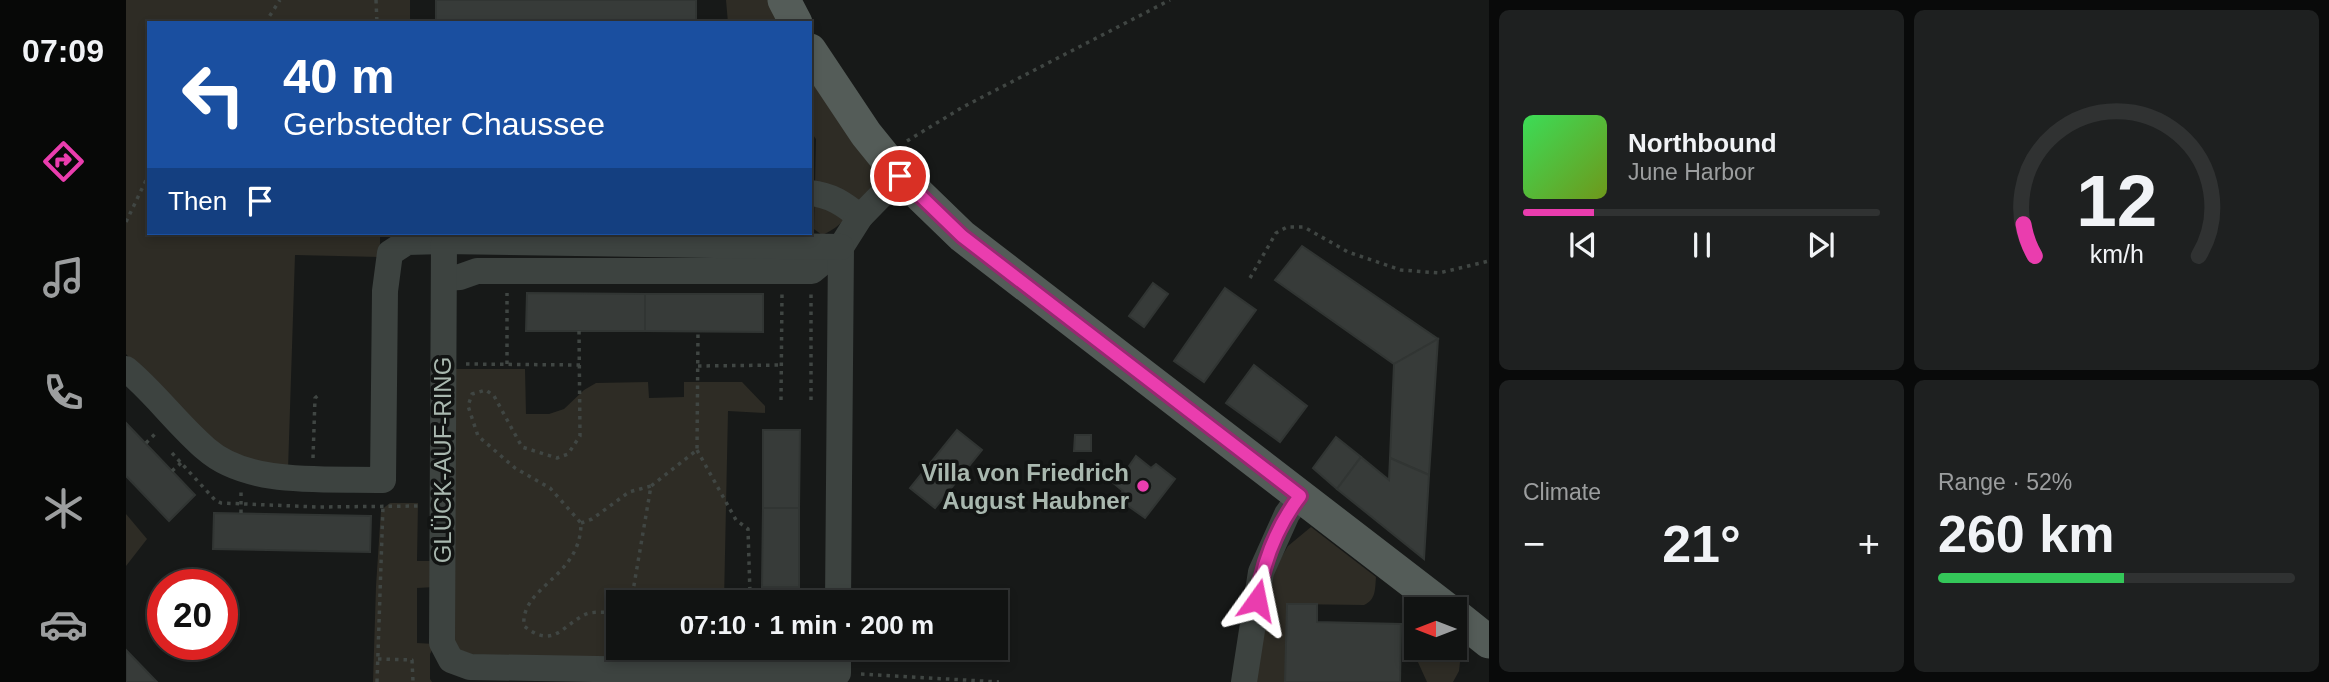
<!DOCTYPE html>
<meta charset="utf-8">
<style>
body{margin:0;font-family:Arial,sans-serif;background:#1e2020;color:#f1f3f6;height:100vh;display:flex;flex-direction:column;font-size:26px;white-space:nowrap}
*{box-sizing:border-box;margin:0}
p{font-size:23px;color:#9c9e9f}
.icon{flex:none;width:38px;height:38px;fill:none;stroke:currentColor;stroke-width:2;stroke-linecap:round;stroke-linejoin:round}
.map{position:relative;flex:1;overflow:hidden}
.panel{display:flex;flex-direction:column;gap:10px;padding:10px;background:#090a0a;width:840px}
.panel>*{flex:none}
.banner{position:absolute;left:21px;top:21px;width:665px;height:214px;border-radius:0px;box-shadow:0 4px 10px #0003,0 0 0 2px #303232;background:#1a4fa0;color:#fff;overflow:hidden}
.needle{width:46px;rotate:270deg}
.controls{position:absolute;left:1278px;top:597px;display:grid;gap:14px}
.controls a{display:grid;place-items:center;width:63px;height:63px;border-radius:0px;background:#111312;box-shadow:0 4px 10px #0003,0 0 0 2px #303232;font-size:35px}
.speed{position:absolute;left:21px;top:569px;display:flex;gap:14px;font-size:35px;font-weight:700;text-align:center}
.speed>*{display:grid;place-content:center;width:91px;height:91px;border-radius:50%;background:#111312;box-shadow:0 4px 10px #0003,0 0 0 2px #303232;line-height:1}
.speed .limit{border:10px solid #d22;background:#fff;color:#111}
.pin{position:absolute;display:grid;place-items:center;width:60px;height:60px;color:#fff;margin:-30px;border:4px solid #fff;border-radius:50%;box-shadow:0 2px 7px #0007}
.me{position:absolute;width:77px;margin:-38px;rotate:12deg;stroke-linejoin:round;filter:drop-shadow(0 0 5px #0008)}
.turn{display:flex;align-items:center;gap:24px;height:147px;padding:0 21px;font-size:32px}
.turn .icon{width:91px;height:91px;stroke-width:2.5}
.turn b{display:block;font-size:49px;line-height:60px}
.then{display:flex;align-items:center;height:66px;padding:0 21px;background:#0003;gap:14px;font-size:26px}
.big{font-size:52px;font-weight:700;line-height:1.1}
.panel .card{flex:1;display:flex;flex-direction:column;justify-content:center;gap:10px;min-width:0;padding:0 24px;border-radius:10px;background:#1e2020}
.panel .dial{align-items:center;gap:0}
.dial svg{height:182px;overflow:visible;fill:none;stroke:#303232;stroke-width:7;stroke-linecap:round;text-anchor:middle}
.dial text{fill:#f1f3f6;stroke:none}
.song{display:flex;align-items:center;gap:21px}
.cover{width:84px;height:84px;border-radius:10px;background:linear-gradient(135deg,hsl(130 70% 55%),hsl(80 70% 35%))}
.played{height:7px;border-radius:4px;background:linear-gradient(90deg,#ea3dae 20%,#303232 20%)}
.keys{display:flex;justify-content:space-around;direction:ltr}
.heat{display:flex;justify-content:space-between;align-items:center;font-size:38px;direction:ltr}
.charge{height:10px;border-radius:5px;background:linear-gradient(90deg,#34c759 52%,#303232 0)}
.panel .tiles{flex:1;display:grid;gap:10px;grid-template-columns:repeat(2,1fr)}
.trip{position:absolute;left:480px;top:590px;width:402px;height:70px;border-radius:0px;background:#111312;box-shadow:0 4px 10px #0003,0 0 0 2px #303232;font-weight:700;line-height:70px;text-align:center}
main{display:flex;flex:1;min-height:0}
.menu{display:flex;flex-direction:column;width:126px;justify-content:space-around;align-items:center;background:#070807;color:#9c9e9f}
.menu .icon{width:49px;height:49px}
.menu .active{color:#ea3dae}
.menu b{font-size:32px;color:#f1f3f6}
.map>svg:first-child{display:block}
.green{fill:#2e2c25}
.building{fill:#373b39;stroke:#313533;stroke-width:2}
.lines{fill:none;stroke-linecap:round;stroke-linejoin:round}
.path{stroke:#404643;stroke-width:3.5;stroke-dasharray:3.5 5;stroke-linecap:butt}
.minor{stroke:#3d4340;stroke-width:26}
.major{stroke:#545c58;stroke-width:33}
.route-casing{stroke:#982871;stroke-width:18}
.route{stroke:#ea3dae;stroke-width:12}
.poi-dot{fill:#ea3dae;stroke:#121413;stroke-width:2.5}
.labels{text-anchor:middle;dominant-baseline:central;stroke-width:7;stroke-linejoin:round;paint-order:stroke}
.street-label{font-size:24px;fill:#a9b8af;stroke:#121413}
.poi-label{font-size:24px;font-weight:bold;fill:#a9b8af;stroke:#121413;text-anchor:end}
</style>
<main>
<nav class="menu">
<b>07:09</b>
<svg class="icon active" aria-label="directions" viewBox="0 0 24 24"><path d="M12 3l9 9-9 9-9-9zM9 14v-3h6M13 9l2 2-2 2"/></svg>
<svg class="icon" aria-label="music" viewBox="0 0 24 24"><path d="M9 18V5l10-2v13"/><circle cx="6" cy="18" r="3"/><circle cx="16" cy="16" r="3"/></svg>
<svg class="icon" aria-label="phone" viewBox="0 0 24 24"><path d="M5 4h4l2 5-3 2q2 4 5 5l2-3 5 2v4C11 20 4 13 5 4z"/></svg>
<svg class="icon" aria-label="climate" viewBox="0 0 24 24"><path d="M12 3v18M4 7l16 10M4 17L20 7"/></svg>
<svg class="icon" aria-label="car" viewBox="0 0 24 24"><path d="M5 17H2v-5l4-1 3-4h7l3 4 3 1v5h-3M9 17h6M6 11h13"/><circle cx="7" cy="17" r="2"/><circle cx="17" cy="17" r="2"/></svg>
</nav>
<div class="map">
<svg width="1363" height="682" viewBox="0 0 1363 682">
<rect width="100%" height="100%" fill="#171918"/>
<!-- green -->
<g class="green">
<polygon points="0,0 284,0 284,23 23,23 23,233 254,233 254,257 169,255 162,470 124,465 69,431 0,354"/>
<polygon points="600,0 648,0 659,23 602,23"/>
<path d="M684 65 755 177C738 197 721 225 696 235L688 229 690 139 684 131Z"/>
<polygon points="324,369 399,369 400,414 423,414 438,409 458,390 470,383 522,382 523,398 558,397 558,382 616,382 639,406 639,413 602,411 598,602 492,602 492,648 596,648 596,663 362,660 328,648"/>
<polygon points="264,503 292,503 291,561 309,561 309,587 291,588 291,643 309,644 304,654 304,679 306,682 247,682 250,586 255,510"/>
<polygon points="0,514 21,539 0,566"/>
<path d="M1185 527 1250 577C1249 589 1250 600 1238 605L1161 604 1159 682H1129L1143 578 1162 546Z"/>
<polygon points="1286,623 1290,626 1290,648 1317,648 1334,662 1333,671 1327,682 1301,682 1281,638"/>
</g>
<!-- building -->
<g class="building">
<rect x="310" y="0" width="260" height="23"/>
<polygon points="1176,246 1312,339 1268,364 1149,280"/>
<polygon points="1027,283 1042,294 1018,327 1003,316"/>
<polygon points="1099,288 1130,310 1078,382 1048,361"/>
<polygon points="401,293 519,294 519,331 400,331"/>
<polygon points="519,294 637,294 637,332 519,331"/>
<polygon points="1312,339 1303,475 1264,458 1268,364"/>
<polygon points="1128,365 1181,406 1154,442 1100,403"/>
<polygon points="0,423 69,495 43,521 0,476"/>
<polygon points="637,430 674,430 673,508 637,508"/>
<polygon points="831,430 856,450 809,508 784,488"/>
<polygon points="949,435 965,435 965,451 948,451"/>
<polygon points="1210,437 1235,457 1211,489 1187,468"/>
<polygon points="1010,456 1025,468 1030,464 1049,479 1019,518 991,498 997,491 985,481 995,466 1001,469"/>
<polygon points="1235,457 1263,480 1264,458 1303,475 1298,559 1211,489"/>
<polygon points="637,508 673,508 673,587 636,587"/>
<polygon points="88,513 245,516 244,552 87,549"/>
<polygon points="1161,604 1191,604 1191,622 1275,624 1274,682 1159,682"/>
<polygon points="0,650 31,682 0,682"/>
</g>
<g class="lines">
<!-- path -->
<g class="path">
<polyline points="250,0 251,23"/>
<polyline points="139,23 154,0"/>
<polyline points="684,136 685,171"/>
<polyline points="781,141 837,107 1044,0"/>
<polyline points="0,222 23,174"/>
<polyline points="1124,278 1150,233 1161,227 1178,227 1222,252 1275,270 1313,273 1363,261"/>
<path d="M453 331 454 436 442 454 431 458 396 447 368 396 360 390 346 394 342 406 352 436 389 468 424 488 455 523C455 578 394 586 398 626 427 649 435 627 458 615 468 610 481 614 492 611"/>
<polyline points="340,364 454,365"/>
<polyline points="381,364 381,293"/>
<polyline points="572,366 656,365"/>
<polyline points="655,400 656,293"/>
<polyline points="685,400 685,294"/>
<polyline points="20,443 29,434"/>
<polyline points="571,450 610,520 622,529 624,594 630,598 688,599"/>
<polyline points="46,453 89,500 95,503 192,507 293,506"/>
<polyline points="187,458 189,398 194,394"/>
<polyline points="46,471 55,463"/>
<polyline points="115,513 115,491"/>
<polyline points="455,523 466,519 503,492 525,486"/>
<polyline points="502,602 507,591 525,486 571,450 572,331"/>
<polyline points="252,659 286,660 287,682"/>
<polyline points="735,674 873,682"/>
<polyline points="251,682 257,506"/>
</g>
<!-- minor -->
<g class="minor">
<path d="M684 193C705 195 718 204 734 217"/>
<polyline points="318,278 334,277 351,271 686,271 715,247"/>
<path d="M0 369C29 393 51 424 80 449 123 487 202 478 257 480L259 291 264 253 281 242 318 241 317 233"/>
<polyline points="712,602 715,247 734,217 774,176"/>
<polyline points="712,648 712,673 344,667 325,660 316,643 318,241 715,247"/>
<polyline points="1118,682 1135,572 1161,514 1174,496"/>
</g>
<!-- major -->
<g class="major">
<polyline points="658,0 670,23"/>
<polyline points="684,50 740,134 774,176 836,236 1321,609"/>
<polyline points="1328,614 1363,642"/>
</g>
</g>
<g class="lines">
<defs>
<path id="route" d="M774 176 836 236 1174 496C1151 526 1137 563 1131 600"/>
</defs>
<!-- route casing -->
<use href="#route" class="route-casing"/>
<!-- route -->
<use href="#route" class="route"/>
</g>
<!-- markers -->
<circle class="poi-dot" cx="1017" cy="486" r="7"/>
<g class="labels">
<!-- street labels -->
<g class="street-label">
<text transform="translate(316 460) rotate(-90)">GLÜCK-AUF-RING</text>
</g>
<!-- poi labels -->
<g class="poi-label">
<text x="1003" y="472">Villa von Friedrich<tspan x="1003" dy="28">August Haubner</tspan></text>
</g>
</g>
</svg>
<div class="controls">
<a><svg class="needle" viewBox="-14 -14 28 28"><path d="M0-13l5 13h-10z" fill="#e53935"/><path d="M0 13l5-13h-10z" fill="#9c9e9f"/></svg></a>
</div>
<div class="speed"><div class="limit">20</div></div>
<div class="pin" style="left:774px;top:176px;background:#d93025"><svg class="icon" aria-label="arrive" viewBox="0 0 24 24"><path d="M6 21V4h12l-3 4 3 4H6"/></svg></div>
<svg class="me" style="left:1131px;top:600px" viewBox="-20 -20 40 40"><path d="M0-17L14 15 0 8-14 15z" fill="#ea3dae" stroke="#fff" stroke-width="4"/></svg>
<div class="trip">07:10 · 1 min · 200 m</div>
<div class="banner">
<div class="turn"><svg class="icon" aria-label="left" viewBox="0 0 24 24"><path d="M17 20v-9H6M10 6l-5 5 5 5"/></svg><div><b>40 m</b>Gerbstedter Chaussee</div></div>
<div class="then">Then<svg class="icon" aria-label="arrive" viewBox="0 0 24 24"><path d="M6 21V4h12l-3 4 3 4H6"/></svg></div>
</div>
</div>
<section class="panel">
<div class="tiles">
<div class="card">
<div class="song"><i class="cover"></i><div><b>Northbound</b><p>June Harbor</p></div></div>
<div class="played"></div>
<div class="keys"><svg class="icon" aria-label="previous" viewBox="0 0 24 24"><path d="M18 5L8 12l10 7zM5 5v14"/></svg><svg class="icon" aria-label="pause" viewBox="0 0 24 24"><path d="M8 5v14M16 5v14"/></svg><svg class="icon" aria-label="next" viewBox="0 0 24 24"><path d="M6 5l10 7-10 7zM19 5v14"/></svg></div>
</div>
<div class="card dial"><svg viewBox="0 0 100 80">
<path d="M14 69A42 42 0 1 1 86 69"/>
<path d="M14 69A42 42 0 0 1 9 55" stroke="#ea3dae"/>
<text x="50" y="56" font-size="32" font-weight="700">12</text>
<text x="50" y="72" font-size="11">km/h</text>
</svg></div>
<div class="card"><p>Climate</p>
<div class="heat"><a>−</a><b class="big">21°</b><a>+</a></div>
</div>
<div class="card"><p>Range · 52%</p><b class="big">260 km</b><div class="charge"></div></div>
</div>
</section>
</main>
